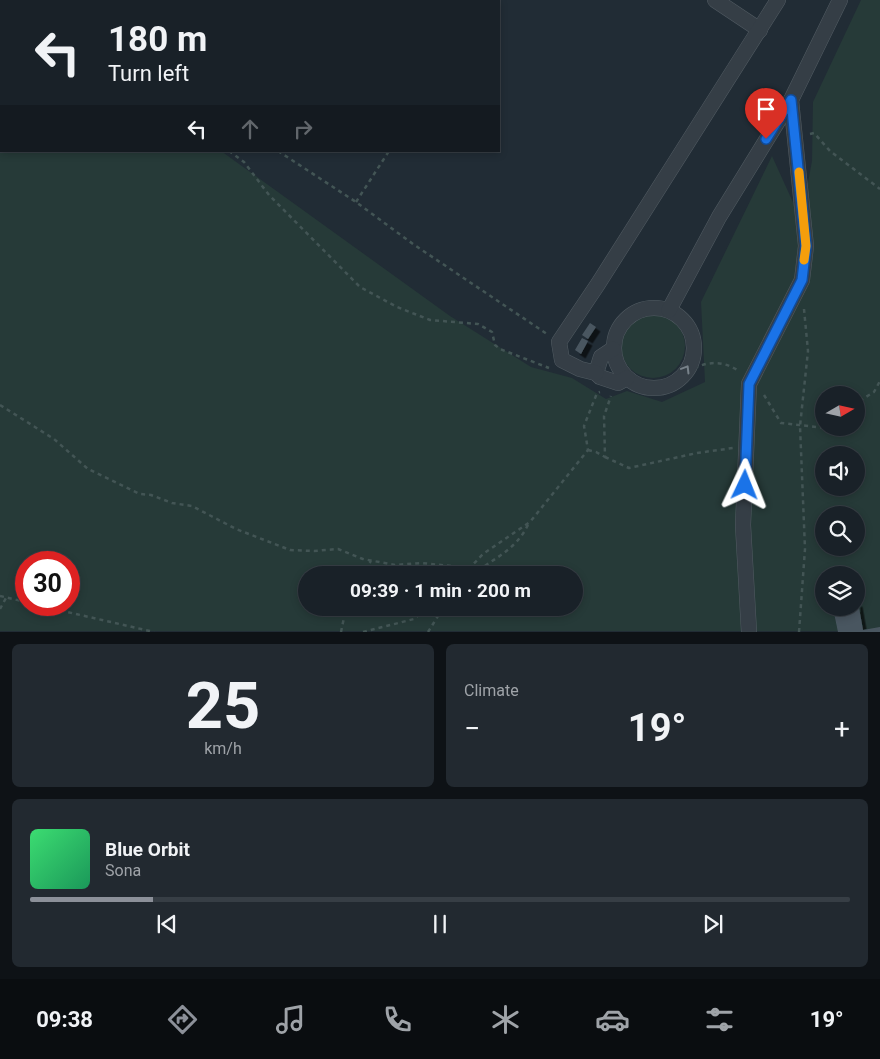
<!DOCTYPE html>
<meta charset="utf-8">
<style>
body{margin:0;font-family:Roboto,sans-serif;background:#222930;color:#f1f3f6;height:100vh;display:flex;flex-direction:column;font-size:19px;white-space:nowrap}
*{box-sizing:border-box;margin:0}
p{font-size:16px;color:#9fa3a8}
.icon{flex:none;width:28px;height:28px;fill:none;stroke:currentColor;stroke-width:2;stroke-linecap:round;stroke-linejoin:round}
.map{position:relative;height:632px;overflow:hidden}
.drawer{display:flex;flex-direction:column;gap:12px;padding:12px;background:#0e1216;flex:1}
.drawer>*{flex:none}
.hud{position:absolute;left:0px;top:0px;width:500px;height:152px;box-shadow:0 2px 8px #0003,0 0 0 1px #373e45;background:#192128;color:#f1f3f6;overflow:hidden}
.needle{width:32px;rotate:81deg}
.buttons{position:absolute;left:815px;top:386px;display:grid;gap:10px}
.buttons a{display:grid;place-items:center;width:50px;height:50px;border-radius:50%;background:#192128;box-shadow:0 2px 8px #0003,0 0 0 1px #373e45;font-size:25px}
.speed{position:absolute;left:15px;top:551px;display:flex;gap:10px;font-size:25px;font-weight:700;text-align:center}
.speed>*{display:grid;place-content:center;width:65px;height:65px;border-radius:50%;background:#192128;box-shadow:0 2px 8px #0003,0 0 0 1px #373e45;line-height:1}
.speed .limit{border:8px solid #d22;background:#fff;color:#111}
.pin{position:absolute;display:grid;place-items:center;width:42px;height:42px;color:#fff;margin:-51px -21px;border-radius:50% 50% 50% 0;rotate:-45deg;box-shadow:0 0 5px #0007}
.pin .icon{rotate:45deg}
.me{position:absolute;width:55px;margin:-28px;rotate:2deg;stroke-linejoin:round;filter:drop-shadow(0 0 4px #0008)}
.turn{display:flex;align-items:center;gap:18px;height:105px;padding:0 25px;font-size:22px}
.turn .icon{width:65px;height:65px;stroke-width:2.5}
.turn b{display:block;font-size:35px;line-height:42px}
.lanes{display:flex;align-items:center;height:48px;padding:0 25px;background:#0003;justify-content:center;gap:25px;direction:ltr}
.lanes .off{opacity:.35}
.big{font-size:38px;font-weight:700;line-height:1.1}
.drawer .tile{flex:1;display:flex;flex-direction:column;justify-content:center;gap:8px;min-width:0;padding:0 18px;border-radius:8px;background:#222930}
.drawer .dial{align-items:center;gap:0}
.dial b{font-size:65px;line-height:1}
.song{display:flex;align-items:center;gap:15px}
.cover{width:60px;height:60px;border-radius:8px;background:linear-gradient(135deg,hsl(140 70% 55%),hsl(150 70% 35%))}
.played{height:5px;border-radius:2px;background:linear-gradient(90deg,#8c9099 15%,#373e45 15%)}
.keys{display:flex;justify-content:space-around;direction:ltr}
.heat{display:flex;justify-content:space-between;align-items:center;font-size:28px;direction:ltr}
.drawer .tiles{flex:1;display:grid;gap:12px;grid-template-columns:1fr 1fr}
.tile:last-child{grid-column:span 2}
.trip{position:absolute;left:298px;top:566px;width:285px;height:50px;border-radius:25px;background:#192128;box-shadow:0 2px 8px #0003,0 0 0 1px #373e45;font-weight:700;line-height:50px;text-align:center}
.tabs{display:flex;height:80px;justify-content:space-around;align-items:center;background:#0a0d10;color:#9fa3a8}
.tabs .icon{width:35px;height:35px}
.tabs .selected{color:#8c9099}
.tabs b{font-size:22px;color:#f1f3f6}
.map>svg:first-child{display:block}
.green{fill:#263a38;fill-rule:evenodd}
.building{fill:#4a5761;filter:url(#shadow)}
.lines{fill:none;stroke-linecap:round;stroke-linejoin:round}
.minor-casing{stroke:#525c63;stroke-width:16}
.path{stroke:#435555;stroke-width:2.5;stroke-dasharray:4 4;stroke-linecap:butt}
.minor{stroke:#353e46;stroke-width:15}
.oneway{stroke:#78828a}
.route-casing{stroke:#114b97;stroke-width:12}
.route{stroke:#1a73e8;stroke-width:9}
.slow{stroke:#f59e0b;stroke-width:9}
</style>
<div class="map">
<svg width="880" height="632" viewBox="0 0 880 632">
<defs>
<filter id="shadow"><feDropShadow dx="4.5" dy="4.5" stdDeviation="0" flood-color="#0009"/></filter>
</defs>
<rect width="100%" height="100%" fill="#212c35"/>
<!-- green -->
<g class="green">
<path d="M861 0H880V631H0V28L1 151H221L450 316 531 367 572 378 606 399 627 391 662 402 705 382 701 302 772 156 801 220 812 161 813 102ZM824 395H856V428H824ZM824 455H856V488H824ZM824 515H856V548H824ZM26 562H69V605H26ZM306 575H574V608H306ZM824 575H856V608H824Z"/>
<circle cx="653" cy="346" r="32"/>
</g>
<!-- building -->
<g class="building">
<polygon points="590,323 596,327 588,339 582,335"/>
<polygon points="582,338 588,341 581,354 575,350"/>
<polygon points="858,602 863,630 880,627 880,632 838,632 833,608 856,608 856,603"/>
</g>
<g class="lines">
<defs>
<g id="minor">
<polyline points="715,0 760,30"/>
<circle cx="654" cy="348" r="40"/>
<polyline points="669,310 719,217 791,100 840,0"/>
<polyline points="613,349 601,357 596,373 600,377 618,383 627,378"/>
<polyline points="596,373 580,369 562,360 559,342 598,284 778,0"/>
<polyline points="749,632 743,525 749,384 802,280 806,246 791,100"/>
</g>
</defs>
<!-- minor casing -->
<use href="#minor" class="minor-casing"/>
<!-- path -->
<g class="path">
<polyline points="0,0 1,1"/>
<polyline points="44,0 46,1"/>
<polyline points="193,1 194,0"/>
<polyline points="489,1 490,0"/>
<polyline points="810,134 814,133 830,151 880,189"/>
<polyline points="229,151 244,162 269,195 360,287 397,307 430,320 478,324 492,332 495,345 500,349 549,368"/>
<polyline points="278,151 356,202 413,244 547,334"/>
<polyline points="356,202 389,151"/>
<path d="M687 371C706 362 720 359 739 371"/>
<polyline points="764,395 781,423 835,429 838,428"/>
<polyline points="0,405 54,439 88,469 140,494 151,495 172,503 192,506 236,529 290,550 314,551 338,549 363,559 395,565 421,563 471,568"/>
<polyline points="856,416 861,409 861,400 874,392 880,381"/>
<polyline points="588,450 596,452 605,457 604,416 611,396"/>
<polyline points="605,457 629,468 697,453 733,448"/>
<polyline points="359,575 371,561"/>
<polyline points="463,575 483,554 530,522 588,450 584,426 597,393 600,392"/>
<path d="M472 575C487 563 505 555 518 540 522 536 526 529 529 523"/>
<polyline points="0,596 26,602"/>
<polyline points="37,605 154,632"/>
<polyline points="0,609 6,598"/>
<polyline points="341,632 346,608"/>
<polyline points="363,632 414,619 427,608"/>
<polyline points="428,632 443,608"/>
<polyline points="799,632 805,549 800,426 808,351 804,309"/>
</g>
<!-- minor -->
<use href="#minor" class="minor"/>
</g>
<!-- one-way arrows -->
<defs><path id="oneway-chevron" d="M-2-3.5L2.5 0L-2 3.5" fill="none" stroke-width="1.6" stroke-linecap="round" stroke-linejoin="round" transform="scale(1.25)"/></defs>
<use class="oneway" href="#oneway-chevron" transform="translate(686 369) rotate(-59)"/>
<g class="lines">
<defs>
<polyline id="route" points="745,485 749,384 802,280 806,246 791,100 766,139"/>
</defs>
<!-- route casing -->
<use href="#route" class="route-casing"/>
<!-- route -->
<use href="#route" class="route"/>
<!-- slow -->
<polyline class="slow" points="799,172 806,246 804,260"/>
</g>
</svg>
<div class="buttons">
<a><svg class="needle" viewBox="-14 -14 28 28"><path d="M0-13l5 13h-10z" fill="#e53935"/><path d="M0 13l5-13h-10z" fill="#9fa3a8"/></svg></a>
<a><svg class="icon" aria-label="sound" viewBox="0 0 24 24"><path d="M4 9h4l5-4v14l-5-4H4zM17 9q2 3 0 6"/></svg></a>
<a><svg class="icon" aria-label="search" viewBox="0 0 24 24"><circle cx="10" cy="10" r="6"/><path d="M15 15l6 6"/></svg></a>
<a><svg class="icon" aria-label="layers" viewBox="0 0 24 24"><path d="M12 4l9 5-9 5-9-5zM3 14l9 5 9-5"/></svg></a>
</div>
<div class="speed"><div class="limit">30</div></div>
<div class="pin" style="left:766px;top:139px;background:#d93025"><svg class="icon" aria-label="arrive" viewBox="0 0 24 24"><path d="M6 21V4h12l-3 4 3 4H6"/></svg></div>
<svg class="me" style="left:745px;top:485px" viewBox="-20 -20 40 40"><path d="M0-17L14 15 0 8-14 15z" fill="#1a73e8" stroke="#fff" stroke-width="4"/></svg>
<div class="trip">09:39 · 1 min · 200 m</div>
<div class="hud">
<div class="turn"><svg class="icon" aria-label="left" viewBox="0 0 24 24"><path d="M17 20v-9H6M10 6l-5 5 5 5"/></svg><div><b>180 m</b>Turn left</div></div>
<div class="lanes"><svg class="icon" aria-label="left" viewBox="0 0 24 24"><path d="M17 20v-9H6M10 6l-5 5 5 5"/></svg><svg class="icon off" aria-label="ahead" viewBox="0 0 24 24"><path d="M12 20V5M6 11l6-6 6 6"/></svg><svg class="icon off" aria-label="right" viewBox="0 0 24 24"><path d="M7 20v-9h11M14 6l5 5-5 5"/></svg></div>
</div>
</div>
<section class="drawer">
<div class="tiles">
<div class="tile dial"><b>25</b><p>km/h</p></div>
<div class="tile"><p>Climate</p>
<div class="heat"><a>−</a><b class="big">19°</b><a>+</a></div>
</div>
<div class="tile">
<div class="song"><i class="cover"></i><div><b>Blue Orbit</b><p>Sona</p></div></div>
<div class="played"></div>
<div class="keys"><svg class="icon" aria-label="previous" viewBox="0 0 24 24"><path d="M18 5L8 12l10 7zM5 5v14"/></svg><svg class="icon" aria-label="pause" viewBox="0 0 24 24"><path d="M8 5v14M16 5v14"/></svg><svg class="icon" aria-label="next" viewBox="0 0 24 24"><path d="M6 5l10 7-10 7zM19 5v14"/></svg></div>
</div>
</div>
</section>
<nav class="tabs">
<b>09:38</b>
<svg class="icon selected" aria-label="directions" viewBox="0 0 24 24"><path d="M12 3l9 9-9 9-9-9zM9 14v-3h6M13 9l2 2-2 2"/></svg>
<svg class="icon" aria-label="music" viewBox="0 0 24 24"><path d="M9 18V5l10-2v13"/><circle cx="6" cy="18" r="3"/><circle cx="16" cy="16" r="3"/></svg>
<svg class="icon" aria-label="phone" viewBox="0 0 24 24"><path d="M5 4h4l2 5-3 2q2 4 5 5l2-3 5 2v4C11 20 4 13 5 4z"/></svg>
<svg class="icon" aria-label="climate" viewBox="0 0 24 24"><path d="M12 3v18M4 7l16 10M4 17L20 7"/></svg>
<svg class="icon" aria-label="car" viewBox="0 0 24 24"><path d="M5 17H2v-5l4-1 3-4h7l3 4 3 1v5h-3M9 17h6M6 11h13"/><circle cx="7" cy="17" r="2"/><circle cx="17" cy="17" r="2"/></svg>
<svg class="icon" aria-label="filters" viewBox="0 0 24 24"><path d="M4 7h16M4 17h16"/><circle cx="9" cy="7" r="2"/><circle cx="15" cy="17" r="2"/></svg>
<b>19°</b>
</nav>
